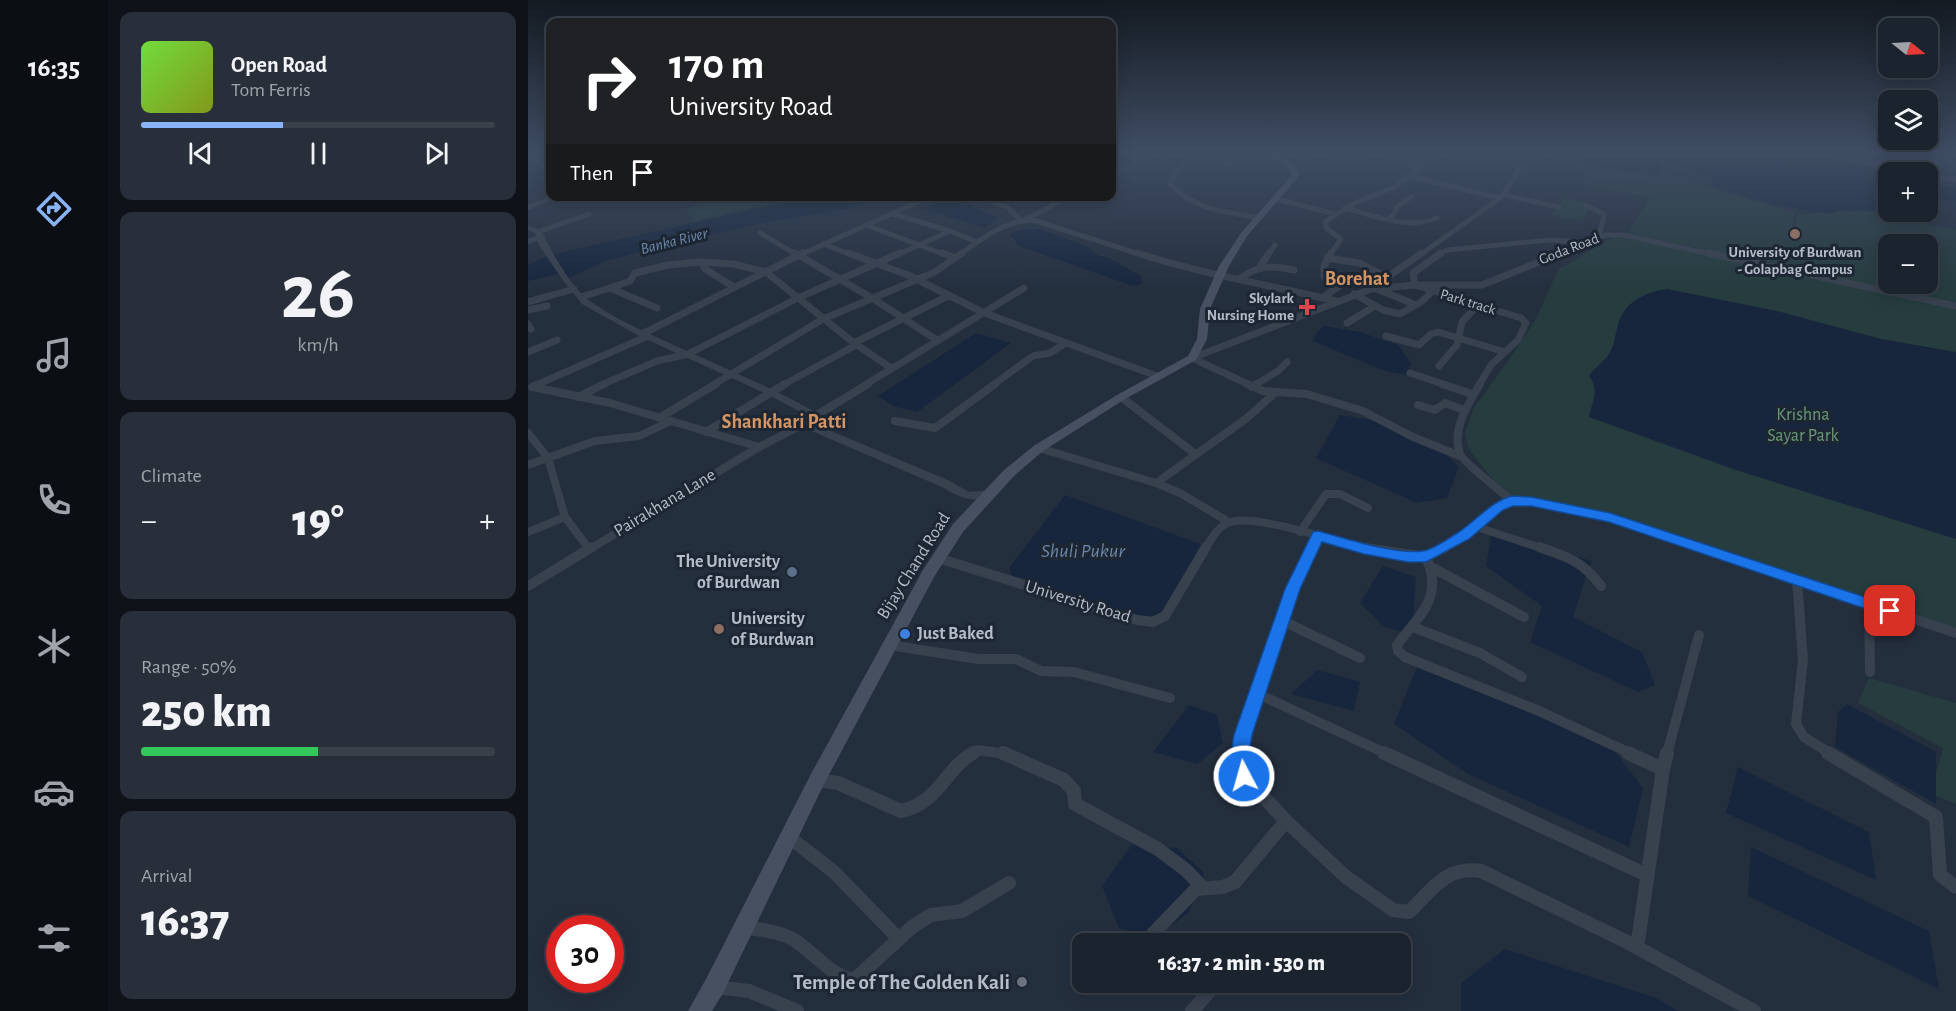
<!DOCTYPE html>
<meta charset="utf-8">
<style>
body{margin:0;font-family:"Alegreya Sans",sans-serif;background:#282f3a;color:#f1f3f6;height:100vh;display:flex;flex-direction:column;font-size:22px;white-space:nowrap}
*{box-sizing:border-box;margin:0}
p{font-size:20px;color:#a0a4aa}
.icon{flex:none;width:33px;height:33px;fill:none;stroke:currentColor;stroke-width:2;stroke-linecap:round;stroke-linejoin:round}
.map{position:relative;flex:1;overflow:hidden}
.details{display:flex;flex-direction:column;gap:12px;padding:12px;background:#0f1319;width:420px}
.details>*{flex:none}
.guide{position:absolute;left:18px;top:18px;width:570px;height:183px;border-radius:12px;box-shadow:0 3px 15px #0003,0 0 0 2px #39404a;background:#202124;color:#fff;overflow:hidden}
.needle{width:39px;rotate:108deg}
.tools{position:absolute;left:1350px;top:18px;display:grid;gap:12px}
.tools a{display:grid;place-items:center;width:60px;height:60px;border-radius:12px;background:#1b232e;box-shadow:0 3px 15px #0003,0 0 0 2px #39404a;font-size:30px}
.speed{position:absolute;left:18px;top:915px;display:flex;gap:12px;font-size:30px;font-weight:700;text-align:center}
.speed>*{display:grid;place-content:center;width:78px;height:78px;border-radius:50%;background:#1b232e;box-shadow:0 3px 15px #0003,0 0 0 2px #39404a;line-height:1}
.speed .limit{border:9px solid #d22;background:#fff;color:#111}
.pin{position:absolute;display:grid;place-items:center;width:51px;height:51px;color:#fff;margin:-26px;border-radius:12px;box-shadow:0 3px 9px #0006}
.me{position:absolute;width:66px;margin:-33px;rotate:354deg;stroke-linejoin:round;filter:drop-shadow(0 0 4px #0008)}
.turn{display:flex;align-items:center;gap:21px;height:126px;padding:0 24px;font-size:27px}
.turn .icon{width:78px;height:78px;stroke-width:2.5}
.turn b{display:block;font-size:42px;line-height:51px}
.then{display:flex;align-items:center;height:57px;padding:0 24px;background:#0003;gap:12px;font-size:22px}
.big{font-size:45px;font-weight:800;line-height:1.1}
.details .tile{flex:1;display:flex;flex-direction:column;justify-content:center;gap:9px;min-width:0;padding:0 21px;border-radius:12px;background:#282f3a}
.details .dial{align-items:center;gap:0}
.dial b{font-size:78px;line-height:1}
.song{display:flex;align-items:center;gap:18px}
.cover{width:72px;height:72px;border-radius:9px;background:linear-gradient(135deg,hsl(100 70% 55%),hsl(70 70% 35%))}
.played{height:6px;border-radius:3px;background:linear-gradient(90deg,#8ab4f8 40%,#39404a 40%)}
.keys{display:flex;justify-content:space-around;direction:ltr}
.heat{display:flex;justify-content:space-between;align-items:center;font-size:33px;direction:ltr}
.charge{height:9px;border-radius:4px;background:linear-gradient(90deg,#34c759 50%,#39404a 0)}
.trip{position:absolute;left:544px;top:933px;width:339px;height:60px;border-radius:12px;background:#1b232e;box-shadow:0 3px 15px #0003,0 0 0 2px #39404a;font-weight:800;line-height:60px;text-align:center}
main{display:flex;flex:1;min-height:0}
.dock{display:flex;flex-direction:column;width:108px;justify-content:space-around;align-items:center;background:#0b0e12;color:#a0a4aa}
.dock .icon{width:42px;height:42px}
.dock .active{color:#8ab4f8}
.dock b{font-size:27px;color:#f1f3f6}
.map>svg:first-child{display:block}
.green{fill:#263c3f;fill-rule:evenodd}
.water{fill:#17263c}
.lines{fill:none;stroke-linecap:round;stroke-linejoin:round}
.minor-far4{stroke:#38414e;stroke-width:5}
.minor-far3{stroke:#38414e;stroke-width:7}
.minor-far2{stroke:#38414e;stroke-width:8}
.minor-far1{stroke:#38414e;stroke-width:10}
.minor{stroke:#38414e;stroke-width:14}
.tertiary{fill:#38414e;fill-rule:evenodd}
.secondary{fill:#465061;fill-rule:evenodd}
.route{fill:#1a73e8;stroke:#114b97;stroke-width:1.5}
.education-dot{fill:#8d6e63;stroke:#1d2633;stroke-width:2}
.health-dot{fill:#e0444e;stroke:#1d2633;stroke-width:2}
.service-dot{fill:#5c6f8a;stroke:#1d2633;stroke-width:2}
.shop-dot{fill:#3f7fe0;stroke:#1d2633;stroke-width:2}
.worship-dot{fill:#6b7280;stroke:#1d2633;stroke-width:2}
.labels{text-anchor:middle;dominant-baseline:central;stroke-width:6;stroke-linejoin:round;paint-order:stroke}
.far-street-label{font-size:15px;fill:#b4bcc9;stroke:#1d2633}
.far-poi-label{font-size:15px;font-weight:bold;fill:#b4bcc9;stroke:#1d2633}
.far-water-label{font-size:16px;font-style:italic;fill:#6d86a8;stroke:#1d2633}
.park-label{font-size:18px;fill:#6b9a76;stroke:#1d2633}
.street-label{font-size:18px;fill:#b4bcc9;stroke:#1d2633}
.poi-label{font-size:18px;font-weight:bold;fill:#b4bcc9;stroke:#1d2633;text-anchor:start}
.far-district-label{font-size:20px;font-weight:bold;fill:#d59563;stroke:#1d2633}
.neighbourhood-label{font-size:20px;font-weight:bold;fill:#d59563;stroke:#1d2633}
.water-label{font-size:20px;font-style:italic;fill:#6d86a8;stroke:#1d2633}
.near-poi-label{font-size:21px;font-weight:bold;fill:#b4bcc9;stroke:#1d2633;text-anchor:end}
</style>
<main>
<nav class="dock">
<b>16:35</b>
<svg class="icon active" aria-label="directions" viewBox="0 0 24 24"><path d="M12 3l9 9-9 9-9-9zM9 14v-3h6M13 9l2 2-2 2"/></svg>
<svg class="icon" aria-label="music" viewBox="0 0 24 24"><path d="M9 18V5l10-2v13"/><circle cx="6" cy="18" r="3"/><circle cx="16" cy="16" r="3"/></svg>
<svg class="icon" aria-label="phone" viewBox="0 0 24 24"><path d="M5 4h4l2 5-3 2q2 4 5 5l2-3 5 2v4C11 20 4 13 5 4z"/></svg>
<svg class="icon" aria-label="climate" viewBox="0 0 24 24"><path d="M12 3v18M4 7l16 10M4 17L20 7"/></svg>
<svg class="icon" aria-label="car" viewBox="0 0 24 24"><path d="M5 17H2v-5l4-1 3-4h7l3 4 3 1v5h-3M9 17h6M6 11h13"/><circle cx="7" cy="17" r="2"/><circle cx="17" cy="17" r="2"/></svg>
<svg class="icon" aria-label="filters" viewBox="0 0 24 24"><path d="M4 7h16M4 17h16"/><circle cx="9" cy="7" r="2"/><circle cx="15" cy="17" r="2"/></svg>
</nav>
<section class="details">
<div class="tile">
<div class="song"><i class="cover"></i><div><b>Open Road</b><p>Tom Ferris</p></div></div>
<div class="played"></div>
<div class="keys"><svg class="icon" aria-label="previous" viewBox="0 0 24 24"><path d="M18 5L8 12l10 7zM5 5v14"/></svg><svg class="icon" aria-label="pause" viewBox="0 0 24 24"><path d="M8 5v14M16 5v14"/></svg><svg class="icon" aria-label="next" viewBox="0 0 24 24"><path d="M6 5l10 7-10 7zM19 5v14"/></svg></div>
</div>
<div class="tile dial"><b>26</b><p>km/h</p></div>
<div class="tile"><p>Climate</p>
<div class="heat"><a>−</a><b class="big">19°</b><a>+</a></div>
</div>
<div class="tile"><p>Range · 50%</p><b class="big">250 km</b><div class="charge"></div></div>
<div class="tile"><p>Arrival</p><b class="big">16:37</b></div>
</section>
<div class="map">
<svg width="1428" height="1011" viewBox="0 0 1428 1011">
<rect width="100%" height="100%" fill="#242f3e"/>
<!-- green -->
<g class="green">
<path d="M1065 167 1132 178V183L1137 175 1267 213 1262 242 1270 214 1338 211 1428 230V304L1099 233 1122 197 1054 185ZM1360 244H1400V284H1360Z"/>
<polygon points="190,196 290,196 290,197 211,210 168,221 157,210"/>
<polygon points="1037,198 1065,204 1054,221 1023,215"/>
<polygon points="1089,235 1428,307 1428,634 1196,554 977,495 940,448 937,432 947,406 976,367 1008,319 1030,270"/>
<polygon points="1341,678 1428,703 1428,804 1403,794 1415,748 1330,703"/>
</g>
<!-- water -->
<g class="water">
<path d="M1144 150H1268L1269 153C1294 151 1338 163 1358 179V196L1351 211 1310 210 1304 214C1273 211 1246 205 1217 196 1201 191 1191 192 1178 181H1184V177L1142 163 1132 156Z"/>
<polygon points="1059,151 1131,159 1132,175 1054,164"/>
<polygon points="1400,182 1428,188 1428,202 1404,197"/>
<polygon points="300,196 362,197 324,208 225,225 80,260 38,279 34,273 0,281 0,265 21,255 268,200"/>
<polygon points="416,199 443,206 470,218 456,228 397,209"/>
<polygon points="494,229 512,229 560,247 569,255 581,258 613,276 614,284 605,286 491,246 482,234"/>
<path d="M1139 289 1249 311 1353 339 1428 352V539L1208 470 1061 417C1064 401 1072 391 1061 376 1067 366 1077 362 1082 352 1087 343 1087 335 1090 325 1096 302 1117 292 1139 289Z"/>
<polygon points="796,326 832,332 870,345 883,363 879,375 857,371 785,341 789,332"/>
<polygon points="448,333 483,343 389,412 365,406 350,396"/>
<polygon points="812,415 849,421 912,448 931,467 919,498 889,503 788,458"/>
<polygon points="537,495 673,544 640,608 630,615 610,618 484,576 481,568"/>
<polygon points="964,531 1063,561 1045,617 1114,652 1127,685 1110,692 1002,642 1014,606 958,566"/>
<polygon points="855,566 888,577 884,633 858,628 832,603"/>
<polygon points="890,664 1085,749 1115,788 1101,847 940,774 866,724"/>
<polygon points="789,670 832,682 826,711 763,694"/>
<polygon points="1319,704 1408,752 1408,804 1307,747 1310,712"/>
<polygon points="661,705 689,715 695,743 670,764 625,752"/>
<polygon points="1210,767 1341,832 1348,880 1198,813"/>
<polygon points="604,845 649,848 676,873 661,912 627,938 591,928 574,886"/>
<polygon points="1223,847 1401,931 1411,989 1220,896"/>
<polygon points="977,949 1128,998 1150,1011 933,1011 933,983"/>
</g>
<g class="lines">
<!-- minor-far4 -->
<g class="minor-far4">
<path d="M644 150 661 159 647 173 642 184C665 210 699 212 731 218"/>
<polyline points="837,150 891,167"/>
<polyline points="1006,150 1020,152"/>
<polyline points="1277,150 1384,172"/>
<polyline points="751,153 780,157 797,150"/>
<polyline points="0,154 14,165 22,165"/>
<polyline points="661,159 703,164"/>
<polyline points="584,163 600,168"/>
<polyline points="1396,172 1395,168 1410,156 1408,150"/>
<polyline points="584,176 630,150"/>
<polyline points="881,176 971,198"/>
<polyline points="1400,176 1428,180"/>
<polyline points="975,195 1031,207"/>
<polyline points="446,196 479,207 493,220"/>
<polyline points="748,199 807,214"/>
<polyline points="469,204 490,196"/>
<polyline points="1058,206 1076,214 1071,237"/>
<path d="M817 208C847 216 879 230 909 218"/>
<polyline points="365,214 422,231 449,242"/>
<polyline points="498,219 543,196"/>
<polyline points="861,219 867,213 868,208 884,196"/>
<polyline points="338,225 418,255"/>
<polyline points="10,232 61,214"/>
<polyline points="232,233 269,255"/>
<polyline points="0,241 14,237"/>
<polyline points="295,244 324,255"/>
<polyline points="272,255 403,196"/>
<polyline points="369,255 422,231"/>
<path d="M431 255C453 239 478 220 505 220L614 255"/>
<polyline points="740,255 747,245"/>
<polyline points="802,255 813,239 798,228 798,221 827,203 867,187 913,150"/>
<polyline points="892,255 965,203 975,195 990,171 1023,150"/>
<polyline points="910,255 919,250 1022,240 1053,242"/>
<polyline points="1029,255 1078,235 1096,235 1187,255"/>
</g>
<!-- minor-far3 -->
<g class="minor-far3">
<polyline points="267,253 344,298 409,340"/>
<polyline points="320,253 380,275 454,312 629,376"/>
<polyline points="414,253 427,258"/>
<path d="M609 253C674 274 741 285 808 301"/>
<polyline points="913,253 885,273 887,285 993,318 998,323 990,340 963,365 951,385"/>
<polyline points="1180,253 1428,306"/>
<polyline points="799,258 831,263 859,277"/>
<polyline points="178,263 175,265 177,269 206,287"/>
<polyline points="733,265 741,253"/>
<path d="M711 279C730 265 743 265 766 270"/>
<polyline points="82,288 102,281 107,273 140,265 172,262 205,264 238,272 326,343 363,368"/>
<polyline points="844,288 894,253"/>
<polyline points="849,289 888,305"/>
<polyline points="826,294 855,310 872,314 893,302 905,291"/>
<polyline points="53,297 82,288 129,308"/>
<polyline points="794,298 810,287 796,277 796,266 803,253"/>
<polyline points="0,302 46,289"/>
<polyline points="0,310 19,306"/>
<polyline points="819,323 847,306"/>
<polyline points="0,324 3,329"/>
<polyline points="114,334 275,253"/>
<polyline points="858,336 891,345 903,334 910,332 977,352"/>
<polyline points="326,343 420,296"/>
<polyline points="0,352 29,340"/>
<polyline points="664,358 843,289 887,285 954,285 1033,253"/>
<polyline points="664,358 722,385"/>
<polyline points="911,366 929,345 934,322 950,305"/>
<polyline points="882,373 918,385"/>
<polyline points="8,385 120,336"/>
<polyline points="73,385 129,361 160,354 270,298 372,253"/>
<polyline points="185,385 295,319 407,272 434,253"/>
<polyline points="255,385 328,345"/>
<polyline points="337,385 496,288"/>
<polyline points="465,385 505,356 522,353 538,343"/>
<polyline points="727,385 750,371 759,362"/>
</g>
<!-- minor-far2 -->
<g class="minor-far2">
<polyline points="719,384 735,391 779,394 835,411 885,437 932,456"/>
<polyline points="914,384 944,394"/>
<path d="M952 384C940 404 923 430 932 454 935 462 975 493 984 501"/>
<polyline points="4,387 12,384"/>
<polyline points="5,387 82,403 231,447"/>
<polyline points="724,387 729,384"/>
<polyline points="50,397 76,384"/>
<polyline points="593,397 666,453"/>
<polyline points="890,405 907,410 917,403 936,410"/>
<polyline points="287,416 340,384"/>
<polyline points="131,418 188,384"/>
<polyline points="367,421 407,428 467,384"/>
<polyline points="178,432 257,384"/>
<polyline points="0,433 20,458 37,517 61,549"/>
<polyline points="511,448 628,483 652,493 701,522"/>
<polyline points="0,465 67,441 111,436 143,421"/>
<polyline points="628,483 719,418 747,393"/>
<polyline points="946,526 1016,549"/>
<polyline points="0,532 37,517"/>
<polyline points="772,532 798,494 812,494 840,508"/>
<polyline points="62,549 231,447 276,424"/>
<path d="M677 549C684 538 690 526 702 522 728 514 807 541 836 549"/>
<polyline points="784,549 790,536"/>
<polyline points="916,549 970,507 984,501 1003,501 1082,518 1175,549"/>
</g>
<!-- minor-far1 -->
<g class="minor-far1">
<polyline points="830,547 898,557 918,547"/>
<path d="M1011 547C1040 557 1054 561 1073 586"/>
<polyline points="1171,547 1428,633"/>
<path d="M898 557C916 598 892 614 869 645L870 651 877 657 1009 710 1104 754"/>
<polyline points="410,558 609,620 625,622 637,616 678,547"/>
<polyline points="905,568 996,617"/>
<polyline points="1269,580 1275,660 1268,724 1276,737 1303,754"/>
<polyline points="0,586 64,547"/>
<polyline points="1341,604 1342,672"/>
<polyline points="753,620 832,658"/>
<polyline points="885,627 952,653 994,677"/>
<polyline points="361,645 450,659 488,659 513,671 546,672 642,698"/>
<polyline points="728,693 859,754"/>
<polyline points="442,754 450,750 478,754"/>
<polyline points="712,754 715,735 764,589 784,547"/>
<polyline points="1139,754 1171,635"/>
</g>
<!-- minor -->
<g class="minor">
<polyline points="475,753 536,780 546,791 547,804 630,849 659,871 673,886"/>
<path d="M712 753 716 776 758 821 818 877 865 910 881 912C904 890 917 866 953 871L1097 941 1226 1011"/>
<polyline points="856,753 1119,875"/>
<polyline points="1100,753 1135,769"/>
<polyline points="1300,753 1408,817 1412,875 1428,887"/>
<path d="M289 780 310 783 373 811C410 804 418 768 445 753"/>
<polyline points="261,837 306,872 371,939"/>
<path d="M215 928C232 929 251 931 266 940 286 952 302 976 326 980L384 927 403 915 434 911 481 883"/>
<polyline points="615,944 668,889 695,887 707,882 758,821"/>
<polyline points="1109,948 1135,769 1139,753"/>
<polyline points="186,987 221,991 269,1011"/>
<polyline points="664,1011 685,987"/>
</g>
<!-- tertiary -->
<g class="tertiary">
<polygon points="23,196 34,196 0,210 0,205"/>
<path d="M0 225 13 230C23 251 43 288 62 301 91 322 127 336 159 351 204 371 248 390 291 414L292 416 284 423 422 481 441 492 461 490 467 494 465 497C445 503 432 498 414 487L272 426 271 424 280 416 239 394 111 336 54 304 34 279 11 245 7 233 0 230Z"/>
</g>
<!-- secondary -->
<polygon class="secondary" points="751,150 758,150 753,157 767,165 772,175 719,236 701,266 682,309 679,339 668,360 597,399 515,451 486,476 435,532 406,577 295,786 194,995 184,1011 160,1011 178,979 283,774 395,570 425,524 476,470 507,445 589,395 660,356 669,339 672,309 691,266 713,233 764,175 761,168 744,157"/>
</g>
<!-- sky -->
<linearGradient id="sky" x2="0" y2="1"><stop stop-color="#141a22"/><stop offset="0.52" stop-color="#3f4d63"/><stop offset="1" stop-color="#3f4d63" stop-opacity="0"/></linearGradient>
<rect width="1428" height="291" fill="url(#sky)"/>
<!-- route -->
<path class="route" d="M984 496 1003 497 1082 513 1367 607 1369 611 1367 615 1362 617 1081 522 1003 506H985L975 510 941 539 898 562H880L836 554 794 542 772 589 724 735 721 755 726 776 723 783 716 785 710 783 703 755 706 735 757 589 785 532 790 531C817 538 867 555 894 551 905 550 921 538 931 532 949 520 962 502 984 496Z"/>
<!-- markers -->
<g class="education-dot">
<circle cx="1267" cy="234" r="6"/>
<circle cx="191" cy="629" r="6"/>
</g>
<path class="health-dot" d="M776 298h6v6h6v6h-6v6h-6v-6h-6v-6h6z"/>
<circle class="service-dot" cx="264" cy="572" r="6"/>
<circle class="shop-dot" cx="377" cy="634" r="6"/>
<circle class="worship-dot" cx="494" cy="982" r="6"/>
<g class="labels">
<!-- far-street labels -->
<g class="far-street-label">
<text transform="translate(1041 249) rotate(-21)">Goda Road</text>
<text transform="translate(940 302) rotate(17)">Park track</text>
</g>
<!-- far-poi labels -->
<g class="far-poi-label">
<text x="1267" y="252">University of Burdwan<tspan x="1267" dy="17">- Golapbag Campus</tspan></text>
<text x="766" y="298" text-anchor="end">Skylark<tspan x="766" dy="17">Nursing Home</tspan></text>
</g>
<!-- far-water labels -->
<g class="far-water-label">
<text transform="translate(146 241) rotate(-14)">Banka River</text>
</g>
<!-- park labels -->
<g class="park-label">
<text x="1275" y="415">Krishna<tspan x="1275" dy="21">Sayar Park</tspan></text>
</g>
<!-- street labels -->
<g class="street-label">
<text transform="translate(137 503) rotate(-31)">Pairakhana Lane</text>
<text transform="translate(386 566) rotate(-58)">Bijay Chand Road</text>
<text transform="translate(550 602) rotate(17)">University Road</text>
</g>
<!-- poi labels -->
<g class="poi-label">
<text x="252" y="562" text-anchor="end">The University<tspan x="252" dy="21">of Burdwan</tspan></text>
<text x="203" y="619">University<tspan x="203" dy="21">of Burdwan</tspan></text>
<text x="389" y="634">Just Baked</text>
</g>
<!-- far-district labels -->
<g class="far-district-label">
<text x="829" y="279">Borehat</text>
</g>
<!-- neighbourhood labels -->
<g class="neighbourhood-label">
<text x="256" y="422">Shankhari Patti</text>
</g>
<!-- water labels -->
<g class="water-label">
<text x="555" y="551">Shuli Pukur</text>
</g>
<!-- near-poi labels -->
<g class="near-poi-label">
<text x="482" y="982">Temple of The Golden Kali</text>
</g>
</g>
</svg>
<div class="tools">
<a><svg class="needle" viewBox="-14 -14 28 28"><path d="M0-13l5 13h-10z" fill="#e53935"/><path d="M0 13l5-13h-10z" fill="#a0a4aa"/></svg></a>
<a><svg class="icon" aria-label="layers" viewBox="0 0 24 24"><path d="M12 4l9 5-9 5-9-5zM3 14l9 5 9-5"/></svg></a>
<a>+</a>
<a>−</a>
</div>
<div class="speed"><div class="limit">30</div></div>
<div class="pin" style="left:1362px;top:611px;background:#d93025"><svg class="icon" aria-label="arrive" viewBox="0 0 24 24"><path d="M6 21V4h12l-3 4 3 4H6"/></svg></div>
<svg class="me" style="left:716px;top:776px" viewBox="-20 -20 40 40"><circle r="17" fill="#1a73e8" stroke="#fff" stroke-width="3"/><path d="M0-11L8 9 0 5-8 9z" fill="#fff"/></svg>
<div class="trip">16:37 · 2 min · 530 m</div>
<div class="guide">
<div class="turn"><svg class="icon" aria-label="right" viewBox="0 0 24 24"><path d="M7 20v-9h11M14 6l5 5-5 5"/></svg><div><b>170 m</b>University Road</div></div>
<div class="then">Then<svg class="icon" aria-label="arrive" viewBox="0 0 24 24"><path d="M6 21V4h12l-3 4 3 4H6"/></svg></div>
</div>
</div>
</main>
